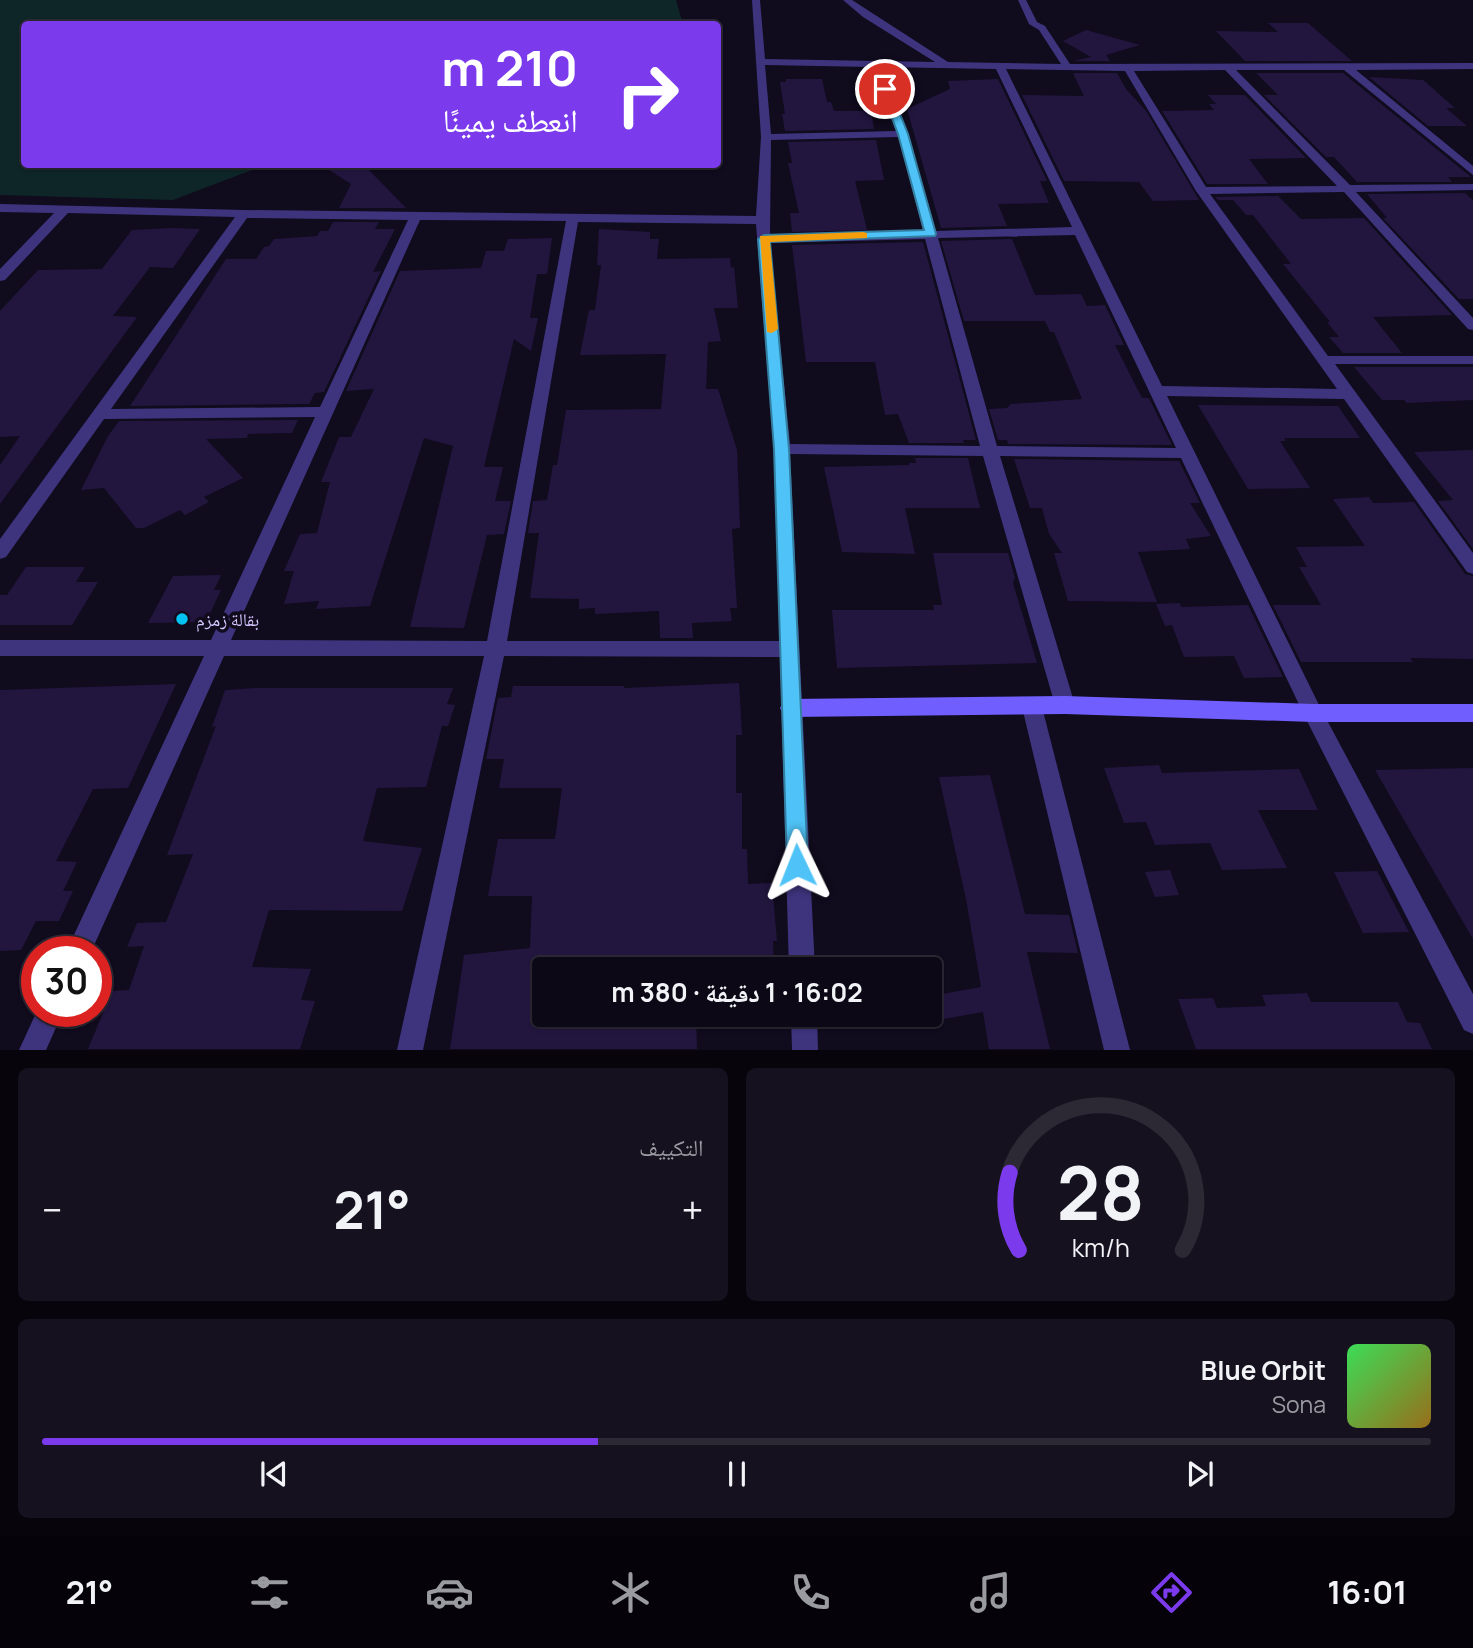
<!DOCTYPE html>
<html lang="ar">
<meta charset="utf-8">
<style>
body{margin:0;font-family:Manrope,"Noto Naskh Arabic",sans-serif;background:#15111f;color:#f1f3f6;direction:rtl;height:100vh;display:flex;flex-direction:column;font-size:26px;white-space:nowrap}
*{box-sizing:border-box;margin:0}
p{font-size:23px;color:#9a9aa1}
.icon{flex:none;width:38px;height:38px;fill:none;stroke:currentColor;stroke-width:2;stroke-linecap:round;stroke-linejoin:round}
.map{position:relative;height:1050px;overflow:hidden;direction:ltr}
.details{display:flex;flex-direction:column;gap:18px;padding:18px;background:#07040c;flex:1}
.details>*{flex:none}
.banner{position:absolute;left:21px;top:21px;width:700px;height:147px;border-radius:7px;box-shadow:0 2px 5px #0004,0 0 0 2px #2c2935;direction:rtl;background:#7c3aed;color:#fff;overflow:hidden}
.speed{position:absolute;left:21px;top:936px;display:flex;gap:14px;font-size:35px;font-weight:700;text-align:center}
.speed>*{display:grid;place-content:center;width:91px;height:91px;border-radius:50%;background:#0c0816;box-shadow:0 2px 5px #0004,0 0 0 2px #2c2935;line-height:1}
.speed .limit{border:10px solid #d22;background:#fff;color:#111}
.pin{position:absolute;display:grid;place-items:center;width:60px;height:60px;color:#fff;margin:-30px;border:4px solid #fff;border-radius:50%;box-shadow:0 2px 7px #0007}
.me{position:absolute;width:77px;margin:-38px;rotate:358deg;stroke-linejoin:round;filter:drop-shadow(0 0 5px #0008)}
.turn{display:flex;align-items:center;gap:24px;height:147px;padding:0 28px;font-size:32px}
.turn .icon{width:91px;height:91px;stroke-width:2.5}
.turn b{display:block;font-size:49px;line-height:60px}
.big{font-size:52px;font-weight:700;line-height:1.1}
.details .card{flex:1;display:flex;flex-direction:column;justify-content:center;gap:10px;min-width:0;padding:0 24px;border-radius:10px;background:#15111f}
.details .dial{align-items:center;gap:0}
.dial svg{height:182px;overflow:visible;fill:none;stroke:#2c2935;stroke-width:7;stroke-linecap:round;text-anchor:middle}
.dial text{fill:#f1f3f6;stroke:none}
.song{display:flex;align-items:center;gap:21px}
.cover{width:84px;height:84px;border-radius:10px;background:linear-gradient(135deg,hsl(130 70% 55%),hsl(40 70% 35%))}
.played{height:7px;border-radius:4px;background:linear-gradient(90deg,#7c3aed 40%,#2c2935 40%)}
.keys{display:flex;justify-content:space-around;direction:ltr}
.heat{display:flex;justify-content:space-between;align-items:center;font-size:38px;direction:ltr}
.details .tiles{flex:1;display:grid;gap:18px;grid-template-columns:1fr 1fr}
.card:last-child{grid-column:span 2}
.trip{position:absolute;left:532px;top:957px;width:410px;height:70px;border-radius:7px;background:#0c0816;box-shadow:0 2px 5px #0004,0 0 0 2px #2c2935;font-weight:700;line-height:70px;text-align:center;direction:rtl}
.tabs{display:flex;height:112px;justify-content:space-around;align-items:center;background:#050309;color:#9a9aa1}
.tabs .icon{width:49px;height:49px}
.tabs .on{color:#7c3aed}
.tabs b{font-size:32px;color:#f1f3f6}
.map>svg:first-child{display:block}
.green{fill:#0e2627}
.building{fill:#22163f}
.lines{fill:none;stroke-linecap:round;stroke-linejoin:round}
.street{fill:#3e347e;fill-rule:evenodd}
.secondary{fill:#715eff;fill-rule:evenodd}
.route{fill:#4fc3f7;stroke:#337fa1;stroke-width:2}
.slow{fill:#f59e0b}
.poi-dot{fill:#00c3f2;stroke:#100b1d;stroke-width:2.5}
.labels{text-anchor:middle;dominant-baseline:central;stroke-width:7;stroke-linejoin:round;paint-order:stroke}
.poi-label{font-size:18px;fill:#d3c7ff;stroke:#100b1d;text-anchor:start}
</style>
<div class="map">
<svg width="1473" height="1050" viewBox="0 0 1473 1050">
<rect width="100%" height="100%" fill="#100b1d"/>
<!-- green -->
<polygon class="green" points="0,0 676,0 683,24 24,24 24,164 265,165 173,200 0,195"/>
<!-- building -->
<g class="building">
<polygon points="1268,23 1308,23 1352,61 1245,61 1216,31 1278,32"/>
<polygon points="1086,30 1140,45 1106,55 1110,61 1073,61 1091,57 1063,41"/>
<polygon points="1073,73 1117,73 1126,89 1146,111 1199,200 1153,201 1139,182 1064,181 1022,95 1084,96"/>
<polygon points="1256,73 1343,73 1471,177 1448,177 1452,182 1357,182 1334,157 1326,157 1264,95 1278,95"/>
<polygon points="1369,77 1423,80 1455,108 1446,108 1467,126 1428,126"/>
<polygon points="786,79 822,79 827,102 831,102 834,111 871,111 874,129 785,131 782,114 785,114 780,82 786,82"/>
<polygon points="998,79 1047,181 1040,181 1049,203 998,204 1007,226 941,228 907,109 950,89 948,81"/>
<polygon points="1208,95 1245,95 1306,158 1249,159 1268,184 1207,184 1162,111 1214,110 1209,104 1216,104"/>
<polygon points="876,140 884,180 855,181 867,230 792,232 790,213 799,213 788,163 792,163 788,142"/>
<polygon points="320,164 363,164 406,208 339,208 351,184"/>
<polygon points="1465,193 1473,200 1473,299 1459,299 1383,218 1387,218 1367,194"/>
<polygon points="1278,196 1301,219 1364,218 1452,315 1373,317 1402,353 1343,353 1329,337 1339,337 1327,322 1330,322 1283,264 1291,264 1253,215 1246,215 1233,200 1218,200 1215,197"/>
<polygon points="333,222 379,222 375,229 395,229 373,272 381,271 324,392 315,393 309,404 130,406 226,259 256,259 264,247 269,246 274,239 317,236 320,231 328,231"/>
<polygon points="172,228 200,229 173,268 150,267 113,316 137,317 0,504 0,465 20,436 0,437 0,311 38,270 102,269 132,230"/>
<polygon points="599,229 650,232 650,239 659,239 657,259 730,258 731,268 734,267 738,308 714,308 721,341 708,342 706,389 718,389 737,450 740,528 732,529 737,608 730,608 732,621 692,623 693,638 660,638 659,611 595,614 595,608 579,609 579,599 530,598 539,533 528,533 533,501 547,500 553,465 557,465 566,410 661,409 666,354 580,355 589,310 595,310 601,265 597,265"/>
<polygon points="552,238 547,274 537,274 530,318 538,318 531,351 514,339 484,467 503,467 495,501 511,501 504,534 487,535 464,628 410,627 453,446 424,438 370,606 316,609 319,601 284,604 294,571 284,571 300,534 317,533 330,482 321,482 339,437 351,437 374,389 346,391 400,271 481,268 486,251 504,251 508,239"/>
<polygon points="1012,239 1035,295 1081,294 1087,306 1105,305 1124,345 1115,345 1142,398 1149,398 1172,445 1008,444 1007,440 998,440 989,409 1007,408 1011,404 1082,399 1054,332 1050,332 1045,321 964,321 941,241"/>
<polygon points="923,242 976,440 963,440 964,443 909,443 898,414 885,415 875,362 806,362 792,245"/>
<polygon points="1354,367 1473,367 1473,400 1407,403 1404,400 1382,400"/>
<polygon points="1198,405 1338,406 1360,438 1284,438 1286,441 1280,441 1310,488 1248,489"/>
<polygon points="298,420 292,433 248,434 247,438 206,439 243,478 204,497 209,502 185,515 180,510 144,528 136,528 104,488 81,490 108,436 119,421"/>
<polygon points="1473,450 1473,549 1438,501 1453,500 1414,452"/>
<polygon points="915,458 968,458 980,508 905,508 915,554 842,552 824,467 909,465 909,463 916,463"/>
<polygon points="1014,459 1179,461 1200,503 1190,503 1211,536 1186,539 1190,549 1138,552 1157,602 1068,601 1054,553 1062,553 1049,534 1042,508 1030,508"/>
<polygon points="1369,497 1373,503 1414,502 1465,574 1473,576 1473,659 1410,658 1413,662 1301,662 1273,605 1321,605 1299,567 1307,567 1296,547 1365,546 1333,499"/>
<polygon points="933,553 1008,553 1015,578 1013,583 1037,663 837,668 832,610 934,610 933,605 942,605"/>
<polygon points="26,567 85,567 76,582 98,582 72,625 0,625 0,595 7,595"/>
<polygon points="221,575 214,590 221,590 206,622 148,623 173,576"/>
<polygon points="1180,603 1181,607 1248,605 1283,677 1244,678 1234,656 1184,657 1172,625 1165,626 1156,604"/>
<polygon points="739,683 742,735 736,735 736,793 742,793 742,849 747,849 748,884 772,883 777,941 773,941 774,970 544,970 544,1015 696,1015 697,1049 450,1049 464,955 530,948 532,896 488,896 498,839 555,839 562,788 499,788 504,759 486,759 498,698 511,697 513,686 624,686 624,688"/>
<polygon points="176,684 128,788 93,789 56,861 77,862 63,891 73,891 59,921 36,921 21,950 0,951 0,690"/>
<polygon points="257,688 453,688 447,704 455,705 448,726 442,726 426,787 377,788 363,841 422,848 402,911 269,910 252,967 311,969 301,1000 315,1001 300,1049 88,1049 112,991 129,990 144,946 127,947 137,923 166,922 193,854 167,855 216,726 212,727 225,690"/>
<polygon points="1159,765 1162,773 1299,769 1318,810 1258,810 1287,868 1222,870 1210,843 1155,845 1146,822 1124,823 1104,768"/>
<polygon points="1473,768 1473,939 1375,770"/>
<polygon points="990,775 1025,914 1069,915 1078,953 1027,952 1050,1049 989,1049 983,1012 938,1020 931,996 981,987 966,899 939,777"/>
<polygon points="1170,870 1179,895 1155,897 1145,872"/>
<polygon points="1377,871 1409,932 1363,933 1334,872"/>
<polygon points="1307,993 1311,1002 1398,1002 1407,1022 1420,1023 1432,1049 1196,1049 1178,999 1213,998 1217,1008 1266,1006 1262,995"/>
</g>
<g class="lines">
<!-- street -->
<g class="street">
<path d="M752 0H760L765 59 935 62 863 17 843 0H852L948 62 1061 64 1039 30 1029 24 1018 0H1026L1037 22 1045 26 1070 64 1473 63V69L1356 70 1473 166V175L1344 70H1236L1350 185 1473 184V190L1356 192 1473 318V330L1468 329 1344 192 1210 194 1328 356H1473V364H1335L1473 553V574L1467 572 1344 399 1167 396 1320 707 1473 994V1034L1464 1030 1306 719 1181 458 1000 456 1075 705 1072 711 1065 714 1058 711 1055 705 983 456 790 454 815 970H789L780 657 504 656 423 1050H397L484 656H224L91 952H66L204 656H0V640H211L315 417 104 419 6 557 0 559V539L235 217 68 213 5 280 0 281V269L54 213 0 212V204L244 210 756 216 761 137ZM765 65 872 67 896 131 771 134ZM881 67 996 69 1072 227 936 231 908 134ZM1006 69 1125 71 1196 191 1337 389 1162 386ZM1225 70 1226 71 1337 186 1206 187 1134 71ZM899 137 923 231 770 235 771 140ZM247 218 408 220 320 407 111 409ZM420 220 566 221 487 641 231 640ZM578 222 756 224 774 449 780 641H507ZM1075 235 1176 448 997 446 938 238ZM925 239 980 446 790 444 770 243Z"/>
<polygon points="1032,698 1039,701 1042,707 1130,1050 1104,1050 1022,707 1025,701"/>
<polygon points="37,1011 63,1012 46,1050 19,1050"/>
<polygon points="791,1015 817,1015 818,1050 792,1050"/>
</g>
<!-- secondary -->
<polygon class="secondary" points="1065,696 1313,704 1473,704 1473,722 1313,722 1065,714 790,717 783,714 780,708 783,702 790,699"/>
</g>
<!-- route -->
<polygon class="route" points="885,86 890,89 908,134 936,234 935,236 770,242 789,449 808,865 805,872 797,875 790,872 787,865 774,449 758,239 764,235 924,230 898,134 881,89"/>
<!-- slow -->
<polygon class="slow" points="863,232 867,233 867,238 770,242 778,329 772,333 767,332 760,236"/>
<!-- markers -->
<circle class="poi-dot" cx="182" cy="619" r="7"/>
<g class="labels">
<!-- poi labels -->
<g class="poi-label">
<text x="196" y="619">بقالة زمزم</text>
</g>
</g>
</svg>
<div class="speed"><div class="limit">30</div></div>
<div class="pin" style="left:885px;top:89px;background:#d93025"><svg class="icon" aria-label="arrive" viewBox="0 0 24 24"><path d="M6 21V4h12l-3 4 3 4H6"/></svg></div>
<svg class="me" style="left:797px;top:865px" viewBox="-20 -20 40 40"><path d="M0-17L14 15 0 8-14 15z" fill="#4fc3f7" stroke="#fff" stroke-width="4"/></svg>
<div class="trip">16:02 · 1 دقيقة · 380 m</div>
<div class="banner">
<div class="turn"><svg class="icon" aria-label="right" viewBox="0 0 24 24"><path d="M7 20v-9h11M14 6l5 5-5 5"/></svg><div><b>210 m</b>انعطف يمينًا</div></div>
</div>
</div>
<section class="details">
<div class="tiles">
<div class="card dial"><svg viewBox="0 0 100 80">
<path d="M14 69A42 42 0 1 1 86 69"/>
<path d="M14 69A42 42 0 0 1 10 35" stroke="#7c3aed"/>
<text x="50" y="56" font-size="32" font-weight="700">28</text>
<text x="50" y="72" font-size="11">km/h</text>
</svg></div>
<div class="card"><p>التكييف</p>
<div class="heat"><a>−</a><b class="big">21°</b><a>+</a></div>
</div>
<div class="card">
<div class="song"><i class="cover"></i><div><b>Blue Orbit</b><p>Sona</p></div></div>
<div class="played"></div>
<div class="keys"><svg class="icon" aria-label="previous" viewBox="0 0 24 24"><path d="M18 5L8 12l10 7zM5 5v14"/></svg><svg class="icon" aria-label="pause" viewBox="0 0 24 24"><path d="M8 5v14M16 5v14"/></svg><svg class="icon" aria-label="next" viewBox="0 0 24 24"><path d="M6 5l10 7-10 7zM19 5v14"/></svg></div>
</div>
</div>
</section>
<nav class="tabs">
<b>16:01</b>
<svg class="icon on" aria-label="directions" viewBox="0 0 24 24"><path d="M12 3l9 9-9 9-9-9zM9 14v-3h6M13 9l2 2-2 2"/></svg>
<svg class="icon" aria-label="music" viewBox="0 0 24 24"><path d="M9 18V5l10-2v13"/><circle cx="6" cy="18" r="3"/><circle cx="16" cy="16" r="3"/></svg>
<svg class="icon" aria-label="phone" viewBox="0 0 24 24"><path d="M5 4h4l2 5-3 2q2 4 5 5l2-3 5 2v4C11 20 4 13 5 4z"/></svg>
<svg class="icon" aria-label="climate" viewBox="0 0 24 24"><path d="M12 3v18M4 7l16 10M4 17L20 7"/></svg>
<svg class="icon" aria-label="car" viewBox="0 0 24 24"><path d="M5 17H2v-5l4-1 3-4h7l3 4 3 1v5h-3M9 17h6M6 11h13"/><circle cx="7" cy="17" r="2"/><circle cx="17" cy="17" r="2"/></svg>
<svg class="icon" aria-label="filters" viewBox="0 0 24 24"><path d="M4 7h16M4 17h16"/><circle cx="9" cy="7" r="2"/><circle cx="15" cy="17" r="2"/></svg>
<b>21°</b>
</nav>
